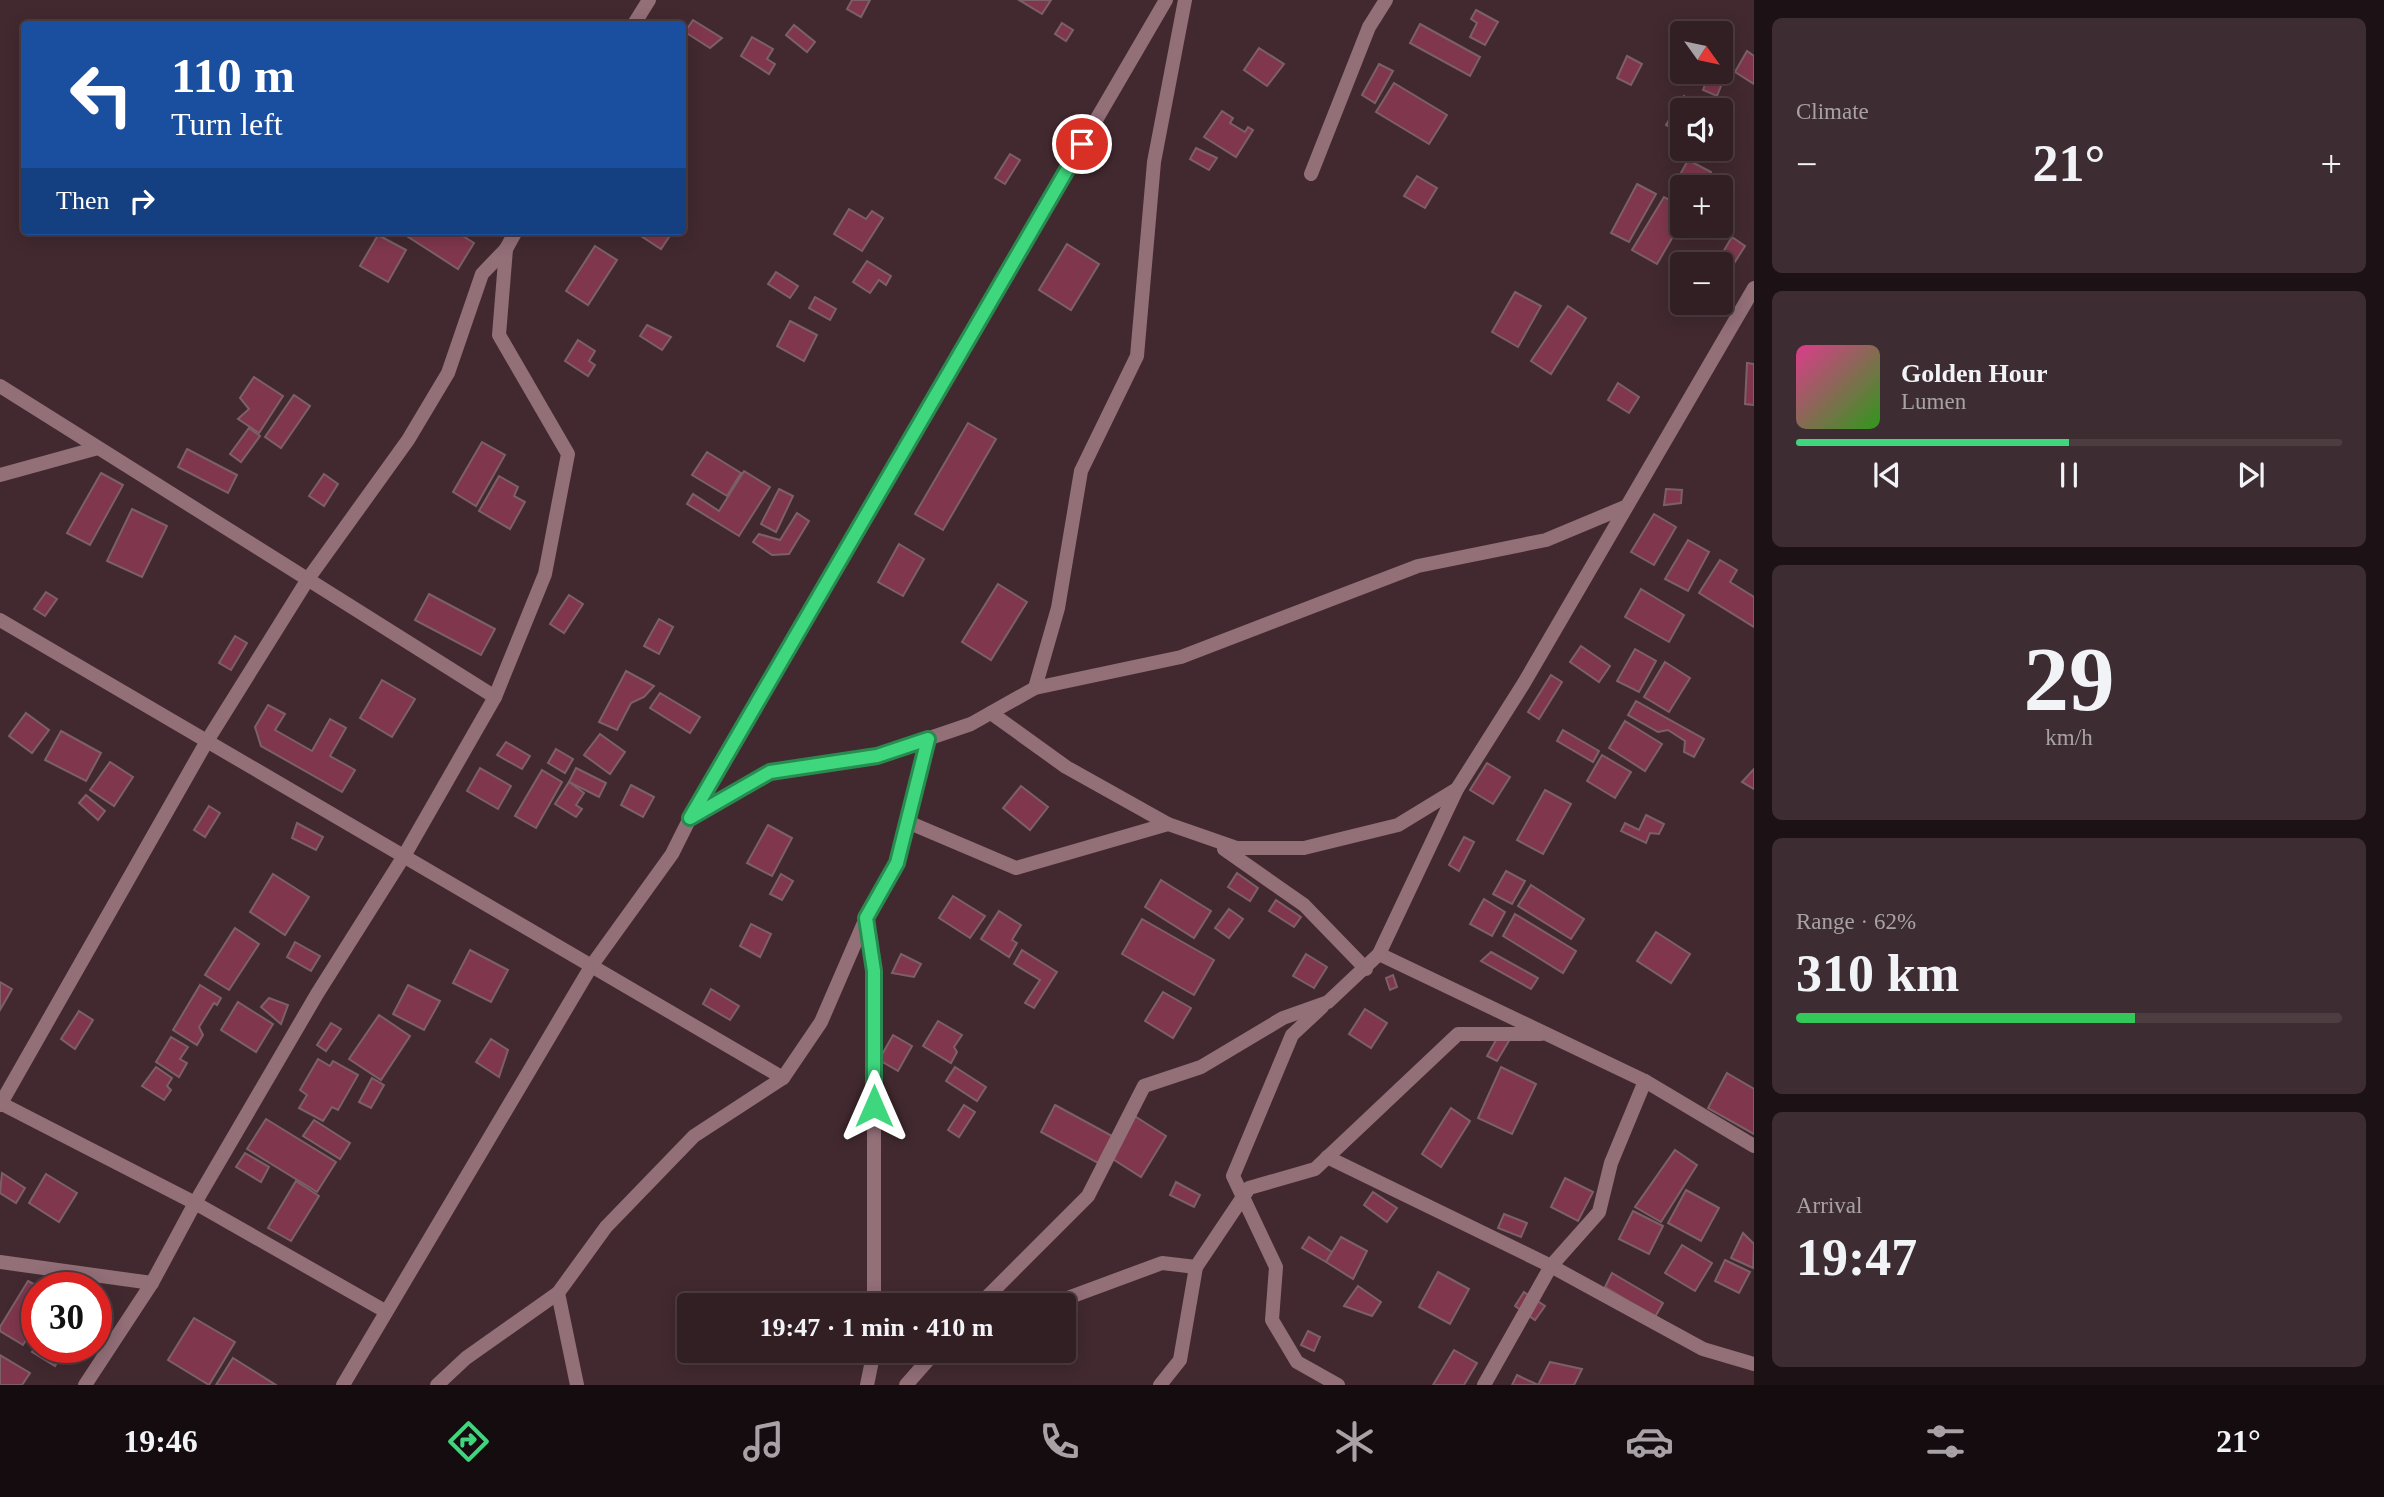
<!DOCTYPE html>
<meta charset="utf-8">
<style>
body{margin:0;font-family:Georgia,serif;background:#3d2c31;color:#f1f3f6;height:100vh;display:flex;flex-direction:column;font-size:26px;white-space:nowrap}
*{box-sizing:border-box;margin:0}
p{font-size:23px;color:#a8a2a6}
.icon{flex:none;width:38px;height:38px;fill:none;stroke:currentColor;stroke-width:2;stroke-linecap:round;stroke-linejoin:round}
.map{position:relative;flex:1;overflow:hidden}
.panel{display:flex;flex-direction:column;gap:18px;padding:18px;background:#1c1114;width:630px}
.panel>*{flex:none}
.banner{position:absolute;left:21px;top:21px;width:665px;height:214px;border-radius:7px;box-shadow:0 4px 18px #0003,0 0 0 2px #4d3d41;background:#1a4fa0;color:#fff;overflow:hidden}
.needle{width:46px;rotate:123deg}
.controls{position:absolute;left:1670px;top:21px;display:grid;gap:14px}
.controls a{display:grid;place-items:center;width:63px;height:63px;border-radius:7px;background:#321f24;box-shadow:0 4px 18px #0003,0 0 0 2px #4d3d41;font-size:35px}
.speed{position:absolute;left:21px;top:1272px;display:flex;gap:14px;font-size:35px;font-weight:700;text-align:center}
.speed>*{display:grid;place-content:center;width:91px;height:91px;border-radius:50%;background:#321f24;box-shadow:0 4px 18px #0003,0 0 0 2px #4d3d41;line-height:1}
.speed .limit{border:10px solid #d22;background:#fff;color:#111}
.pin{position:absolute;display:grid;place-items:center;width:60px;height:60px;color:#fff;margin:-30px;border:4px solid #fff;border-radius:50%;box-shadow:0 2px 7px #0007}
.me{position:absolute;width:77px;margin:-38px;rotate:0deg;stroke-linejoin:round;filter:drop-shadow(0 0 5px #0008)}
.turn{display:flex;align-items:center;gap:24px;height:147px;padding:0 35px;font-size:32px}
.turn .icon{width:91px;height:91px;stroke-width:2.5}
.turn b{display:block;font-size:49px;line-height:60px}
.then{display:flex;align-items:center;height:66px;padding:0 35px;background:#0003;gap:14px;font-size:26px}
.big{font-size:52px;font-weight:700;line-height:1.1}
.panel .widget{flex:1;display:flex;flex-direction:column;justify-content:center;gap:10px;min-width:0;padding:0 24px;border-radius:10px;background:#3d2c31}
.panel .dial{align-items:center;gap:0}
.dial b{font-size:91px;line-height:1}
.song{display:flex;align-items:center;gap:21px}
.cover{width:84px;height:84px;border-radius:10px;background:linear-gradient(135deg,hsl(330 70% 55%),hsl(110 70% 35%))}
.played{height:7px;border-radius:4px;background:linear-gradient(90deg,#3ed77d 50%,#4d3d41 50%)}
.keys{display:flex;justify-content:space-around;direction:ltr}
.heat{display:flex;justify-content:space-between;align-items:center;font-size:38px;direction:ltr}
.charge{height:10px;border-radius:5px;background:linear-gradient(90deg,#34c759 62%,#4d3d41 0)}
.trip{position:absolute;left:677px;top:1293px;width:399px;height:70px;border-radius:7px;background:#321f24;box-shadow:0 4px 18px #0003,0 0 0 2px #4d3d41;font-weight:700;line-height:70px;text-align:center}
.tabs{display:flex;height:112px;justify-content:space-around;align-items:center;background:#140c0e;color:#a8a2a6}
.tabs .icon{width:49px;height:49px}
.tabs .active{color:#3ed77d}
.tabs b{font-size:32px;color:#f1f3f6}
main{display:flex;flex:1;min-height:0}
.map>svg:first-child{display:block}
.building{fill:#80374d;stroke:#7c6067;stroke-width:2}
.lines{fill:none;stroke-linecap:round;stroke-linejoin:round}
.street{stroke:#936f78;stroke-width:14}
.route-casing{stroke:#288c51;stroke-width:18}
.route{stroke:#3ed77d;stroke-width:12}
</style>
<main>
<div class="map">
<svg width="1754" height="1385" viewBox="0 0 1754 1385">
<rect width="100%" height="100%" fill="#422930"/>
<!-- building -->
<g class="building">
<polygon points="852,0 870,0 861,17 847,9"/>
<polygon points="1019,0 1051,0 1042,14"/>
<polygon points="1476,10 1498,22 1485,45 1470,37 1477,23 1471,19"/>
<polygon points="693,20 722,38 710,48 685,32"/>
<polygon points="1062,23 1073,30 1066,41 1055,34"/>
<polygon points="1420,24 1480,57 1470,76 1410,43"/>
<polygon points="794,25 815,42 807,52 786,35"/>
<polygon points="752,37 773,49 767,59 775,64 769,74 741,56"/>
<polygon points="1259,48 1284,64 1267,86 1244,70"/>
<polygon points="1747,51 1754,56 1754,84 1735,72"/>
<polygon points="1627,56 1642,64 1631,85 1617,78"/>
<polygon points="1379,64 1393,71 1375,103 1362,95"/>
<polygon points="1710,72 1725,76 1717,96 1703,90"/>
<polygon points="1394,83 1447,115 1429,144 1376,112"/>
<polygon points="1684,96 1705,110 1682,110 1682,135 1666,125"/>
<polygon points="1222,111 1233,118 1230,123 1245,132 1248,127 1253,130 1236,157 1204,137"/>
<polygon points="1196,148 1217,158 1209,170 1190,159"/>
<polygon points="1010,154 1020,160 1005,184 995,178"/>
<polygon points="1688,160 1711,172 1702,187 1687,187 1676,182"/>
<polygon points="1417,176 1437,188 1425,208 1404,196"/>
<polygon points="1637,184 1656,194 1629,242 1611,233"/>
<polygon points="1664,197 1682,207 1682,221 1657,264 1632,250"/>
<polygon points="849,209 866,219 872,211 883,218 862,251 834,234"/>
<polygon points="399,231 455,231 474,243 458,269"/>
<polygon points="639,231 673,231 661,249 638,234"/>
<polygon points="378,235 406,250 388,282 360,266"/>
<polygon points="1732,237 1745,246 1733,265 1720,257"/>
<polygon points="1067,244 1099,264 1071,310 1039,290"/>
<polygon points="595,246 617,260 588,305 566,291"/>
<polygon points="867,261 891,276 886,285 879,280 870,293 853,282"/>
<polygon points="776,272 798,286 790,298 768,284"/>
<polygon points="1515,292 1541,306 1518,347 1492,332"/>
<polygon points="815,297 836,309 830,320 809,308"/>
<polygon points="1568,306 1586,318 1551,374 1531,361"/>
<polygon points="790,321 817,335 804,361 777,346"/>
<polygon points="647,325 671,337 662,350 640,336"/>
<polygon points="578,340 595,351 589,361 595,365 588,376 565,361"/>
<polygon points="1747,363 1754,364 1754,405 1745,404"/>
<polygon points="254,377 283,396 259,433 238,419 249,409 240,398"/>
<polygon points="1618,383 1639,397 1629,413 1608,400"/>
<polygon points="294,395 310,406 281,448 265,437"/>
<polygon points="968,423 996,439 943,530 915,514"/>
<polygon points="249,428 260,436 241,462 230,454"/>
<polygon points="482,442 505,455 476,506 453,492"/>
<polygon points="187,449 237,475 228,493 178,467"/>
<polygon points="707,452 741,473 727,496 692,475"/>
<polygon points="744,471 770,487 739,536 687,504 693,494 719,511"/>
<polygon points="101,473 123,485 90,545 67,533"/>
<polygon points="324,474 338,484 324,506 309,496"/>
<polygon points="499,476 518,487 514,496 525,502 510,529 479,511"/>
<polygon points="779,489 793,496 776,532 761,524"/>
<polygon points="1666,489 1682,490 1681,503 1664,505"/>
<polygon points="132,509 167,526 142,577 107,561"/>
<polygon points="797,513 809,521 789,554 772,555 753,542 759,534 780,540"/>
<polygon points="1654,514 1676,527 1654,565 1631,552"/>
<polygon points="1688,540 1709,552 1688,591 1665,579"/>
<polygon points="899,544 924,559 903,596 878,582"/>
<polygon points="1720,560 1737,570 1730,582 1754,597 1754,627 1699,593"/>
<polygon points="998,584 1027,602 991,660 962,642"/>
<polygon points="1641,589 1684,615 1669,642 1625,617"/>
<polygon points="46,592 57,599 45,616 34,609"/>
<polygon points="429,594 495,629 481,655 415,620"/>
<polygon points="569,595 583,604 564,633 550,624"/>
<polygon points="659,619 673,627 659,654 644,646"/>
<polygon points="235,636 247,643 231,670 219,663"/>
<polygon points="1581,646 1610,666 1599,682 1570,662"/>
<polygon points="1635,649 1656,661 1639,692 1617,681"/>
<polygon points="1665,662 1690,678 1669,712 1644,697"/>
<polygon points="626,671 654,686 644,697 631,703 617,730 599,722"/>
<polygon points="1551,675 1562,682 1539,719 1528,712"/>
<polygon points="382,680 415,699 392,737 360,718"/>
<polygon points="660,693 700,717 690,733 650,708"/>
<polygon points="1636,701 1704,739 1694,757 1684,752 1685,741 1668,730 1658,732 1628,715"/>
<polygon points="268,705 285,714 275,730 312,751 330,719 346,728 330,756 355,770 342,792 261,746 255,727"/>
<polygon points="26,713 49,730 32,753 9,736"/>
<polygon points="1625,721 1662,744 1645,771 1609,748"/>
<polygon points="1563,730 1599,751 1593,762 1557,741"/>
<polygon points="61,731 101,753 86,781 45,760"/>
<polygon points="600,734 625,752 610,774 584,755"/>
<polygon points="506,742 530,756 522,769 497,755"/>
<polygon points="556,749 573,759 565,773 548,763"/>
<polygon points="1602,755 1631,772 1615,798 1587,781"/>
<polygon points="110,762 133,777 114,806 90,790"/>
<polygon points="1487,763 1510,777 1493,804 1470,790"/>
<polygon points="480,768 511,786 498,809 467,791"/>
<polygon points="576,768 606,783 599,797 569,782"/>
<polygon points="1754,769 1754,789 1742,782"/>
<polygon points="542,770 562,782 536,828 515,816"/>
<polygon points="569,782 584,793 576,805 582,809 576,817 555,804"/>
<polygon points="631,785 654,797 643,817 621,805"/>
<polygon points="1021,786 1048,807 1030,830 1003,808"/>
<polygon points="1545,790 1571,804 1543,854 1517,840"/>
<polygon points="86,795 105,811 98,820 79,803"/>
<polygon points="209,806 220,813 205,837 194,830"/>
<polygon points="1646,815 1664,824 1659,834 1650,833 1646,843 1621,831 1625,823 1639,830"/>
<polygon points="297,823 323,837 316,850 292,838"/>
<polygon points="768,825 792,838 772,876 747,863"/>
<polygon points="1464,837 1474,842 1459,871 1449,865"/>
<polygon points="1506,871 1525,881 1512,904 1493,894"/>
<polygon points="1237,873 1258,888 1250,901 1228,887"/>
<polygon points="273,874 309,897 285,935 250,912"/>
<polygon points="781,874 793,881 782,900 770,894"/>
<polygon points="1161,880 1211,911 1194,938 1145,907"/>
<polygon points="1531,885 1584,919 1571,939 1518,906"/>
<polygon points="953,896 985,916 970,938 939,918"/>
<polygon points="1484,899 1505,912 1492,936 1470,924"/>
<polygon points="1276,900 1301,917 1294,927 1269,911"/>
<polygon points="1229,909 1243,919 1229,938 1215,928"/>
<polygon points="999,911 1021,925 1012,940 1017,943 1009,957 981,939"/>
<polygon points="1515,914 1576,951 1563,973 1503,936"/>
<polygon points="1142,919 1214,960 1194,995 1122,954"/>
<polygon points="751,924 771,934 760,957 740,946"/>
<polygon points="235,928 259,944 229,990 205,975"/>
<polygon points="1656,932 1690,954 1671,983 1637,961"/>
<polygon points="295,942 320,956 311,971 287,957"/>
<polygon points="470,950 508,970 491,1002 453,983"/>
<polygon points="1022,950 1057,972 1034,1008 1025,1003 1040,980 1014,964"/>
<polygon points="1491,952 1538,978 1531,989 1481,961"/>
<polygon points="901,954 921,964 914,977 892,973"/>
<polygon points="1306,954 1327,967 1314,988 1293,976"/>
<polygon points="1393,975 1397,987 1390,990 1386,978"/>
<polygon points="0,982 12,989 0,1010"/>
<polygon points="200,985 221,998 217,1005 214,1003 199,1027 203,1035 197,1045 173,1030"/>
<polygon points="408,985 440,1001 424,1030 393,1014"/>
<polygon points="711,989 739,1006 730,1020 703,1004"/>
<polygon points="1163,992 1191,1008 1173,1038 1145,1021"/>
<polygon points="269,998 288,1005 281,1024 261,1007"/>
<polygon points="238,1002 273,1024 256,1052 221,1030"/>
<polygon points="1365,1009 1387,1023 1371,1048 1349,1034"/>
<polygon points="79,1011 93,1020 75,1049 61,1039"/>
<polygon points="379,1015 410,1036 381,1080 349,1059"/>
<polygon points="938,1021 962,1035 954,1047 957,1052 951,1063 923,1046"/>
<polygon points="331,1023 341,1029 326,1051 317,1045"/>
<polygon points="1500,1033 1510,1039 1497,1061 1487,1056"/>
<polygon points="893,1035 912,1046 898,1071 879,1060"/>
<polygon points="171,1037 188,1047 180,1059 187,1063 179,1077 156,1062"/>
<polygon points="491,1039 508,1050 499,1077 476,1062"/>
<polygon points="318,1059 330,1066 333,1061 358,1075 338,1110 332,1107 323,1121 299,1108 307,1095 300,1090"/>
<polygon points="156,1067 172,1078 167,1086 171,1090 164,1100 142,1086"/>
<polygon points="955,1067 986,1087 977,1101 946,1081"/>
<polygon points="1501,1067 1536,1084 1512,1134 1478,1118"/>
<polygon points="1727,1073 1754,1089 1754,1134 1708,1108"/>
<polygon points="372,1078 384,1085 371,1108 359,1102"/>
<polygon points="964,1105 975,1112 959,1137 948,1130"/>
<polygon points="1055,1105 1112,1136 1098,1163 1041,1132"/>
<polygon points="1451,1108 1470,1121 1441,1167 1422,1154"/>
<polygon points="1133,1115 1166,1136 1141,1177 1108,1156"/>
<polygon points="266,1119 336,1162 317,1192 247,1149"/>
<polygon points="314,1120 350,1143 340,1159 303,1136"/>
<polygon points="1675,1150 1697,1165 1661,1222 1635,1207"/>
<polygon points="245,1153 269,1167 261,1182 236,1167"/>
<polygon points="2,1173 25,1188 16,1203 0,1193"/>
<polygon points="46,1174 77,1193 59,1222 29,1203"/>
<polygon points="1565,1178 1593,1192 1578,1221 1551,1207"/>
<polygon points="296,1181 319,1196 291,1241 268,1228"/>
<polygon points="1176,1182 1200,1195 1194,1207 1170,1195"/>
<polygon points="1686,1190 1719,1208 1701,1241 1668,1223"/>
<polygon points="1373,1192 1397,1208 1387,1222 1364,1205"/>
<polygon points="1633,1211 1663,1226 1649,1254 1619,1239"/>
<polygon points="1504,1214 1527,1223 1521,1237 1498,1228"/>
<polygon points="1743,1233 1754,1244 1753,1268 1731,1258"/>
<polygon points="1309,1237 1332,1252 1326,1262 1302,1248"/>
<polygon points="1341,1237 1367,1251 1353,1279 1326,1262"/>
<polygon points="1682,1245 1712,1263 1695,1291 1665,1273"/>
<polygon points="1725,1260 1750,1272 1739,1293 1715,1281"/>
<polygon points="1438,1272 1469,1289 1450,1324 1419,1307"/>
<polygon points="1612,1273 1663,1303 1655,1317 1605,1287"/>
<polygon points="28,1281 41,1288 37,1288 37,1322 23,1345 0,1331 0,1327"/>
<polygon points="1358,1286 1381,1302 1372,1316 1344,1306"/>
<polygon points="1524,1292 1545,1306 1535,1320 1515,1306"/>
<polygon points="194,1318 235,1342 209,1385 168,1360"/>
<polygon points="1308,1331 1320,1337 1314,1351 1301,1345"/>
<polygon points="37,1344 37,1348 54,1348 62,1353 55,1366 32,1352"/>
<polygon points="1454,1350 1477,1363 1464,1385 1433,1385"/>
<polygon points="0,1355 30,1373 22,1385 0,1385"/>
<polygon points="233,1358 276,1385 216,1385"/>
<polygon points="1550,1362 1582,1369 1574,1385 1538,1385"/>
<polygon points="1517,1375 1538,1385 1512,1385"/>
</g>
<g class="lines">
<!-- street -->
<g class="street">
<polyline points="634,24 649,0"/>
<polyline points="1311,174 1369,27 1386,0"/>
<polyline points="0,386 495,697"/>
<polyline points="0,475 98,448"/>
<polyline points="0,620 783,1078"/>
<polyline points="1035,688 1058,608 1081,471 1137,356 1154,162 1185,0"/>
<polyline points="991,713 1066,767 1168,824"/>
<polyline points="691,815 1166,0"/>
<polyline points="910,823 1016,868 1168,824 1237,848 1304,848 1398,825 1457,789"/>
<polyline points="1224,849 1304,905 1366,969"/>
<polyline points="1379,954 1645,1081 1754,1146"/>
<polyline points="1322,1007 1292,1035 1233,1176 1276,1267 1272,1320 1297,1362 1338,1385"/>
<polyline points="0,1103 195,1203 385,1311"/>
<polyline points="0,1105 207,741 308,579 408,440 448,373 482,274 506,249 516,231"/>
<polyline points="1327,1157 1551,1266 1703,1349 1754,1364"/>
<polyline points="0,1262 152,1283"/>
<polyline points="558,1293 577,1385"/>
<polyline points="874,1306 874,970 866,918 897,863 928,739"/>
<polyline points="978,1306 1088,1196 1144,1086 1201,1067 1283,1018 1328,1002 1379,954 1457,789 1524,683 1754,288"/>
<polyline points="1046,1306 1162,1263 1196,1267 1249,1188 1315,1169 1458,1034 1541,1034"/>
<polyline points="85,1385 152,1283 195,1203 317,994 404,856 495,697 545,574 568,454 499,335 506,249"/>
<polyline points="343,1385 592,965 672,854 690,818 770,772 877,756 971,724 1035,688 1181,657 1418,566 1546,540 1625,507"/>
<polyline points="437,1385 466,1358 558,1293 606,1227 694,1136 783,1078 821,1022 866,918"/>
<polyline points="867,1385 874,1351"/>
<polyline points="906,1385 936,1351"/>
<polyline points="1160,1385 1180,1360 1196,1267"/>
<polyline points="1484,1385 1551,1266 1599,1212 1611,1163 1645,1081"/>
</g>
</g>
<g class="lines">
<defs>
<polyline id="route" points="874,1106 874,971 866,918 897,863 928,739 877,756 770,772 690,818 1082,144"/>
</defs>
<!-- route casing -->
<use href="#route" class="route-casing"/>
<!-- route -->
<use href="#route" class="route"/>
</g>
</svg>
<div class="controls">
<a><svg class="needle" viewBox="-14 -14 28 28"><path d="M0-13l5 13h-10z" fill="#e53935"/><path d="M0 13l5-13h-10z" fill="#a8a2a6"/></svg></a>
<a><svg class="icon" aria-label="sound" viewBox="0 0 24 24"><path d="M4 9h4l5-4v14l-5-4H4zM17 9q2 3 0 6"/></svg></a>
<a>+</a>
<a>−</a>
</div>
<div class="speed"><div class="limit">30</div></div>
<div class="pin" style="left:1082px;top:144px;background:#d93025"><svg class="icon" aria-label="arrive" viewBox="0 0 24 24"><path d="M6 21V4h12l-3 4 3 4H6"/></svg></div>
<svg class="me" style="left:874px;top:1106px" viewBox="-20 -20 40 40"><path d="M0-17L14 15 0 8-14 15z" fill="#3ed77d" stroke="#fff" stroke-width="4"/></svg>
<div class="trip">19:47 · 1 min · 410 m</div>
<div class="banner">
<div class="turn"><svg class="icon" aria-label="left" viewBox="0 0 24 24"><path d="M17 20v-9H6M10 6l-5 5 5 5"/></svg><div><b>110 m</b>Turn left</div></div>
<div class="then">Then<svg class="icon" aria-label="right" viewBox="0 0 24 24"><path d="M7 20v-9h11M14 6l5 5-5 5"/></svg></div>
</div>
</div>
<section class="panel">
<div class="widget"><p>Climate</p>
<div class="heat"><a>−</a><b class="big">21°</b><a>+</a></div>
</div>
<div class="widget">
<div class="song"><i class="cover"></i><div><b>Golden Hour</b><p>Lumen</p></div></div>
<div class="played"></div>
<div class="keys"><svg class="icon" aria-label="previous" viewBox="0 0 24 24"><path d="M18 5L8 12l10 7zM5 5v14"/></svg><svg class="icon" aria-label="pause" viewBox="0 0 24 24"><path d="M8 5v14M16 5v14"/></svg><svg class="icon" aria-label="next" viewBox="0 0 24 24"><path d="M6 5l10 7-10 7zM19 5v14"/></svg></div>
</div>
<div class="widget dial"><b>29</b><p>km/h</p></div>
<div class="widget"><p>Range · 62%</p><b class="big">310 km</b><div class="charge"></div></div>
<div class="widget"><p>Arrival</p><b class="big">19:47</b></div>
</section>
</main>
<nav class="tabs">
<b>19:46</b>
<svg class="icon active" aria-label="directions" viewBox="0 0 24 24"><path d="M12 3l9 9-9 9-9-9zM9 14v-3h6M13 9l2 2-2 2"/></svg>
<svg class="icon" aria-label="music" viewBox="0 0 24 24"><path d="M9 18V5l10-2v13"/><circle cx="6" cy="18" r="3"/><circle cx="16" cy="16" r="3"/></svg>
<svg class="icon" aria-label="phone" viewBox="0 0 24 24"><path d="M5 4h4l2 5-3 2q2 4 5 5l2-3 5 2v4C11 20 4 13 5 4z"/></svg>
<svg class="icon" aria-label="climate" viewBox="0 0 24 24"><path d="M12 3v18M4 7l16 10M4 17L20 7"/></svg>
<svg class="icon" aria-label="car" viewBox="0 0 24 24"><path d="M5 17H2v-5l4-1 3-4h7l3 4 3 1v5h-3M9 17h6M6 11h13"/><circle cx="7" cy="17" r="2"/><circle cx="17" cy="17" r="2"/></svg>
<svg class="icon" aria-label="filters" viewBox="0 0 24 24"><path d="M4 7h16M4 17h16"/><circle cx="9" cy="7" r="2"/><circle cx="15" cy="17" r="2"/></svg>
<b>21°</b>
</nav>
